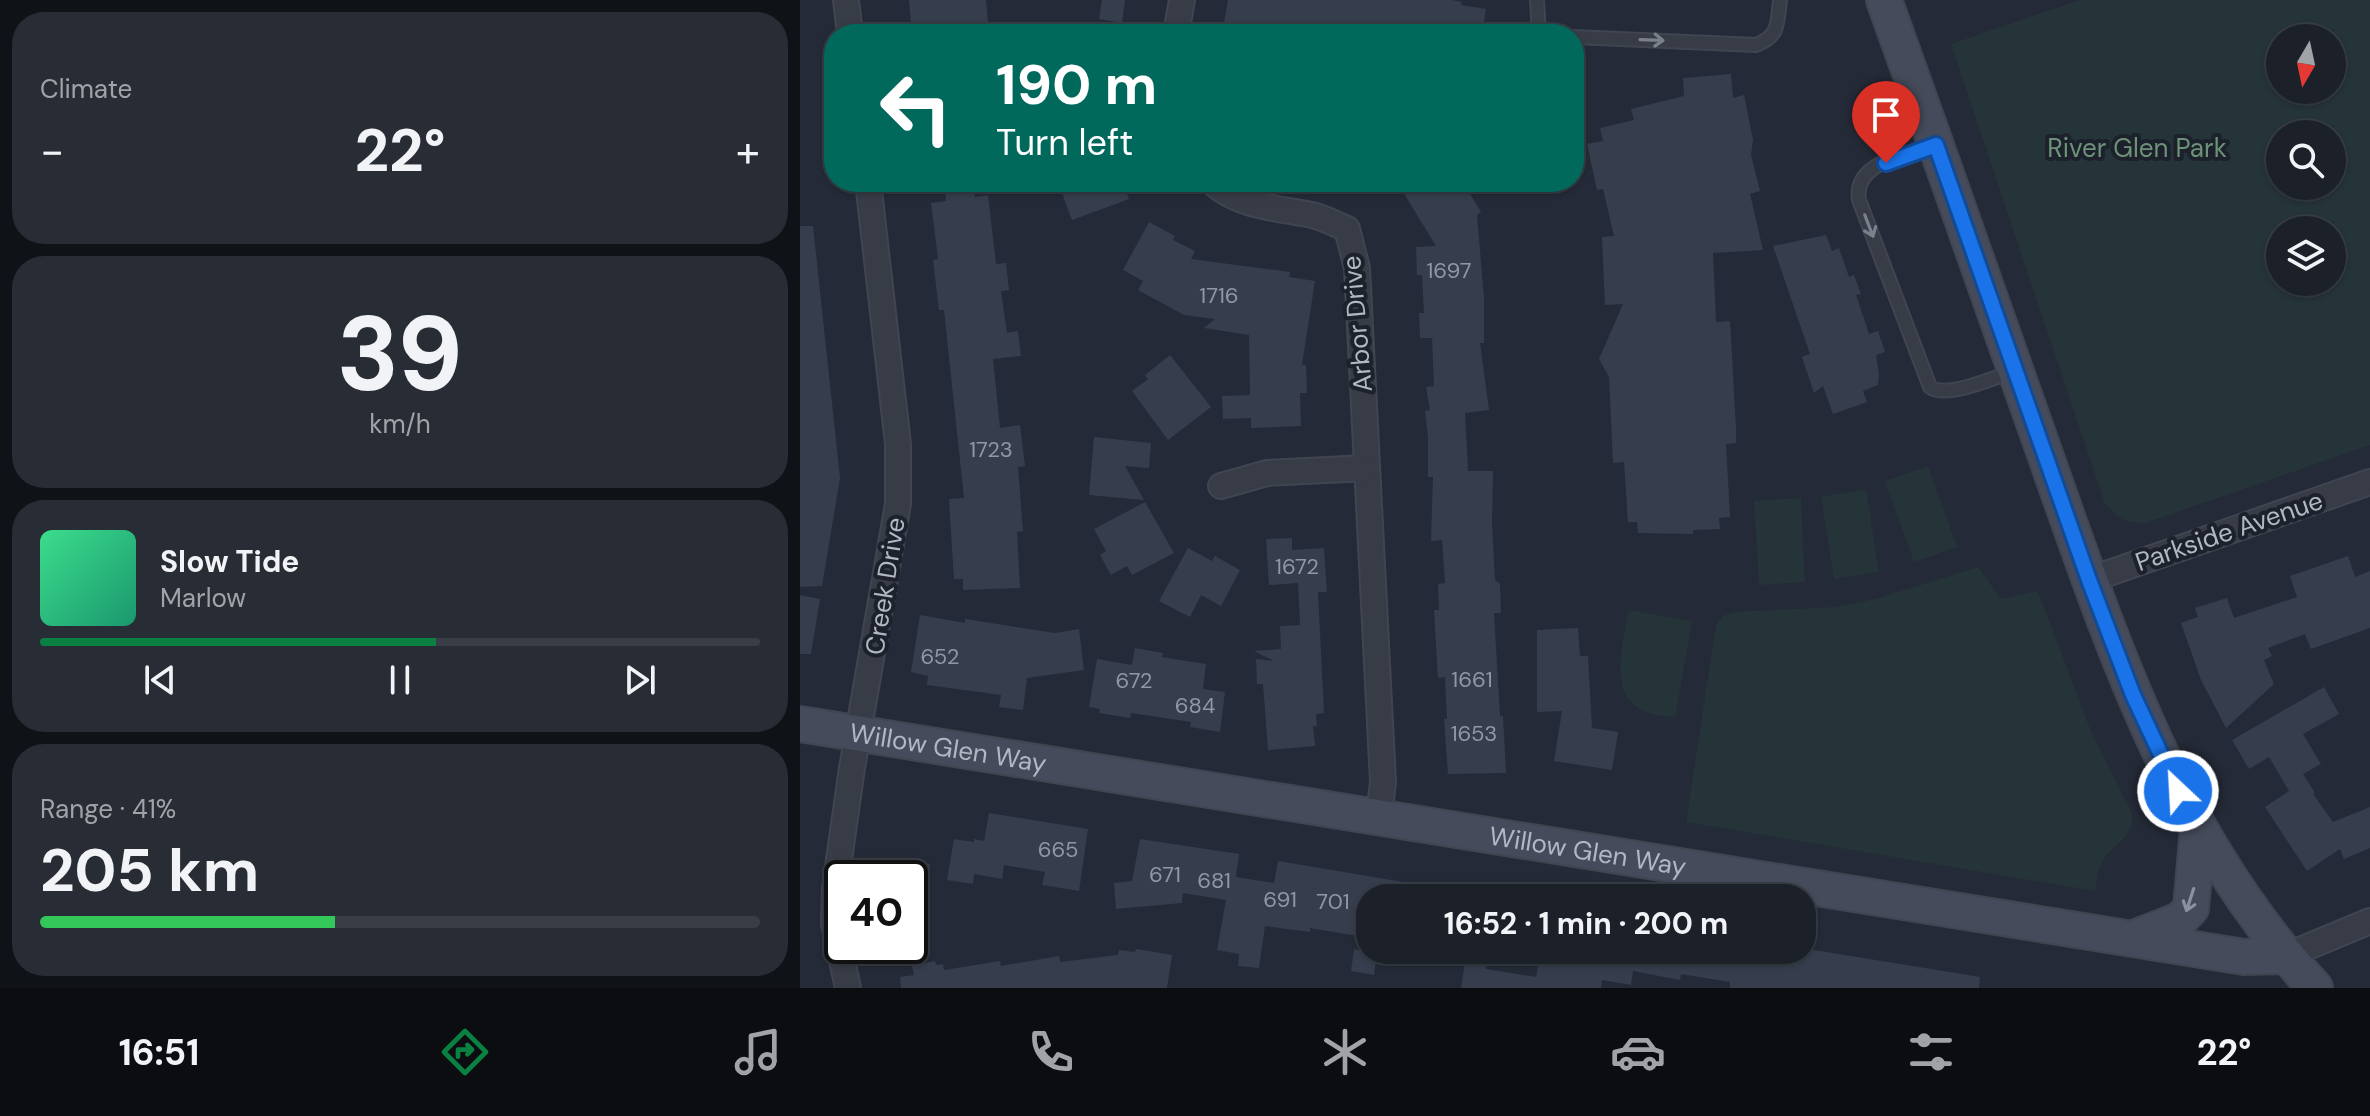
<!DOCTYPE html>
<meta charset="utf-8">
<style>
body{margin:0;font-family:"DM Sans",sans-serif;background:#282d35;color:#f1f3f6;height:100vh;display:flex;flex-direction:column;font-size:30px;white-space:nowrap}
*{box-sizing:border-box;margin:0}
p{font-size:26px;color:#a0a3a8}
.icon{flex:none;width:44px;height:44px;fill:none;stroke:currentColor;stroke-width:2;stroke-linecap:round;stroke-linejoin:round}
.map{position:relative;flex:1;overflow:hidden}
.panel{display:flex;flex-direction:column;gap:12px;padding:12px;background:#0f1217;width:800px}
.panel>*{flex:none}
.top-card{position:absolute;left:24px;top:24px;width:760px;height:168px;border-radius:32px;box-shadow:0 2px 6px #0004,0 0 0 2px #393e46;background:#00695c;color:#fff;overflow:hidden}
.needle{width:52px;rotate:189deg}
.fabs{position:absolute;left:1466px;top:24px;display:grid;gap:16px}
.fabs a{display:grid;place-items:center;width:80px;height:80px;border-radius:50%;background:#1b2029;box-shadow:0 2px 6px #0004,0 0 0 2px #393e46;font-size:40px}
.speed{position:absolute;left:24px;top:860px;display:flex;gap:16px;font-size:40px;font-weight:700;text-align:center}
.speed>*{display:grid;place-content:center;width:104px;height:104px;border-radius:50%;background:#1b2029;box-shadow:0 2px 6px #0004,0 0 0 2px #393e46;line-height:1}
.speed .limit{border:4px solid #111;border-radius:12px;background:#fff;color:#111}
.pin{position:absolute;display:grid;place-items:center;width:68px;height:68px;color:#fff;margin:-82px -34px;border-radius:50% 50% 50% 0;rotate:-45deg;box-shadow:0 0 8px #0007}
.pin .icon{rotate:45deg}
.me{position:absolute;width:88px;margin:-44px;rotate:335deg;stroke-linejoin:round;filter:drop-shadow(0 0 6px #0008)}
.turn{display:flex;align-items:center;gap:28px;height:168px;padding:0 40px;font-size:36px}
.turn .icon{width:104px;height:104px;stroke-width:2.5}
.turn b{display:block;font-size:56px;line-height:68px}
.big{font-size:60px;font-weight:700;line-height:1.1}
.panel .widget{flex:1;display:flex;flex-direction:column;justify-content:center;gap:12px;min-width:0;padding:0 28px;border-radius:32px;background:#282d35}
.panel .dial{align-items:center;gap:0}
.dial b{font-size:104px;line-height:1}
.song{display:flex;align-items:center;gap:24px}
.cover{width:96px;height:96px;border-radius:12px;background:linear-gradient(135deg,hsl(150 70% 55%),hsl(160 70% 35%))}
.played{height:8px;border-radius:4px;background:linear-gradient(90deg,#0b8043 55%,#393e46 55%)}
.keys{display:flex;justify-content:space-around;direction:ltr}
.heat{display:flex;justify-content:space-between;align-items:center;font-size:44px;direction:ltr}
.charge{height:12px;border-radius:6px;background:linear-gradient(90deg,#34c759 41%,#393e46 0)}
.trip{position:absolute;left:556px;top:884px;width:460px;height:80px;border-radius:32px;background:#1b2029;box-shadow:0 2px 6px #0004,0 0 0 2px #393e46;font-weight:700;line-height:80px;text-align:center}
.tab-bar{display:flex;height:128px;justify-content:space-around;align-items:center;background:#0b0d10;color:#a0a3a8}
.tab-bar .icon{width:56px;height:56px}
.tab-bar .current{color:#0b8043}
.tab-bar b{font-size:36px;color:#f1f3f6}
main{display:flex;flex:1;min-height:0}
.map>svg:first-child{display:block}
.green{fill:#253438;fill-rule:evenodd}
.building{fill:#363e4d}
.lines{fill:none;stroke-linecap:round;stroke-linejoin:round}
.lane-casing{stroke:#404551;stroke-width:16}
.street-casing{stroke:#404551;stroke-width:28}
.secondary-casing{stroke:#404551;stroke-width:38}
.lane{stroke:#373c47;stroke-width:12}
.street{stroke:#373c47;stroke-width:24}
.secondary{stroke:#454b5a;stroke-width:34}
.oneway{stroke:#7b808c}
.oneway2{stroke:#8c919f}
.route-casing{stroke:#114b97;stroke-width:20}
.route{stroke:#1a73e8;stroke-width:14}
.labels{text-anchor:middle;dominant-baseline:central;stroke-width:8;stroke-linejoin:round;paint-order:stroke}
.number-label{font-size:22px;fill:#9197a4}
.park-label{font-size:26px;fill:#6c9278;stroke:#1c212c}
.street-label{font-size:26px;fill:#b2b7c4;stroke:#1c212c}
</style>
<main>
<section class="panel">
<div class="widget"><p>Climate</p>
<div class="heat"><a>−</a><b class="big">22°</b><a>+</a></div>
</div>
<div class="widget dial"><b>39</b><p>km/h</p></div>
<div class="widget">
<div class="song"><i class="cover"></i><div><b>Slow Tide</b><p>Marlow</p></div></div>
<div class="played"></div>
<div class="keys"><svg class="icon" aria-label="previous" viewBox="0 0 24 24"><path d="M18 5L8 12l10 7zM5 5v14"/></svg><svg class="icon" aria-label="pause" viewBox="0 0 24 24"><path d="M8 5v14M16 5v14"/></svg><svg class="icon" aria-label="next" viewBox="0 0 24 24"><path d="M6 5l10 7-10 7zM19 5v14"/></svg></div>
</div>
<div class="widget"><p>Range · 41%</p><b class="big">205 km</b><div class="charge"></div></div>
</section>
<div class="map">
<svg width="1570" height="988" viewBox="0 0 1570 988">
<rect width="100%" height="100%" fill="#242a37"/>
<!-- green -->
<g class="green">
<path d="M1280 0H1570V445L1343 524 1323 520 1305 504 1151 44ZM1532 38V90H1480V38ZM1532 134V186H1480V134ZM1480 230H1532V282H1480Z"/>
<polygon points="1128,466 1157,547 1114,562 1085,481"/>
<polygon points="1066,489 1079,572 1034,579 1021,497"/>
<polygon points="1001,498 1005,582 959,585 954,501"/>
<path d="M1178 567 1201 599 1238 591 1292 734 1332 814C1334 840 1311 844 1301 864 1297 872 1297 883 1295 891L886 822 916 625 923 616 935 612 1036 607 1079 598Z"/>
<path d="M829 610 892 621 875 718C867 716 858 716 850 713 805 700 823 644 829 610Z"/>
</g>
<!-- building -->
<g class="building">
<polygon points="109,0 186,0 189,34 112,34"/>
<polygon points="302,0 325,0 322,23 299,19"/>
<polygon points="428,0 652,0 662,2 661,5 686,9 682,34 514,34 458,25 457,33 423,28"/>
<polygon points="931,74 933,98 944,95 953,140 951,155 960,191 950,194 963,250 913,253 916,322 930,321 936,429 936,443 926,444 930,517 919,518 920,529 893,530 893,534 838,533 837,522 828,522 824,462 813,463 809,377 799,359 823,304 805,305 802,237 814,236 803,189 797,190 787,144 803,141 800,128 834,120 831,109 884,96 883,78"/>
<polygon points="144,182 173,182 175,197 188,195 196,264 206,263 209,290 201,291 207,333 218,331 221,356 193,359 200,428 220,425 225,466 218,467 223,531 217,532 220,588 163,590 163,579 154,579 149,499 164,498 144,310 139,310 133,260 138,259 131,203 146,201"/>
<polygon points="258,182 323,182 329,199 272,220"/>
<polygon points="597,182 663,182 681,212 677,215 684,298 684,343 680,343 689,410 665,413 668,471 693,471 692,524 695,580 700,584 701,613 694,613 700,716 703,716 706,773 648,774 644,719 647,719 645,677 638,678 634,610 639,610 638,584 645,583 642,540 631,541 633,477 628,477 628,437 625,411 630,410 626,387 634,386 632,338 620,338 619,313 624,313 622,275 617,275 616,247 636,246"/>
<polygon points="349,222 375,236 373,240 395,251 391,259 490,272 489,277 515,281 502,365 506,365 507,393 500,393 501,426 451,428 451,418 423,419 422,396 450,395 449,335 404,328 415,319 384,315 338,290 343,281 323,270"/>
<polygon points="0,226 13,226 40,478 22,586 0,587"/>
<polygon points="1026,235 1032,251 1039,248 1049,277 1054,275 1061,294 1056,295 1069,334 1078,331 1085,352 1076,355 1079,374 1078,385 1063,391 1067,402 1033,414 1023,386 1014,393 1002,357 1010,354 973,246"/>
<polygon points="370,355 411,407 368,440 332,391 348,379 345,375"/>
<polygon points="294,437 351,443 349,468 325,466 344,500 289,495"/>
<polygon points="345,502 374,553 332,575 327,566 311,575 300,555 306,551 294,529"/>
<polygon points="492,538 492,550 524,548 527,592 518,592 524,713 516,714 517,726 513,726 515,746 468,750 463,684 457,684 456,659 474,661 454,651 481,649 480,626 500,625 498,583 469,585 466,539"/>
<polygon points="388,548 412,561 415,556 440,570 421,606 401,595 390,617 359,601"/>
<polygon points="1548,556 1555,577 1570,571 1570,628 1511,649 1505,634 1468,648 1472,656 1464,660 1474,684 1426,728 1401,680 1381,623 1398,617 1395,608 1427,598 1434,618 1497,597 1490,576"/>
<polygon points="0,595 20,599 11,654 0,654"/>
<polygon points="120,615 165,623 165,619 255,633 279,629 284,670 227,678 223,710 199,707 201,695 127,685 128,676 111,672"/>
<polygon points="778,628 780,656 788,656 792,728 818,732 812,770 754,761 762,711 737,712 737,630"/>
<polygon points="335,648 363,653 362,657 367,658 406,664 403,689 425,692 420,732 390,727 391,722 331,713 330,718 299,713 300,709 289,707 297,659 332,665"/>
<polygon points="1524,687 1539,714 1503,734 1521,764 1503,774 1515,793 1513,794 1533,822 1570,807 1570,848 1544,859 1540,849 1507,871 1465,807 1489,791 1469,757 1449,769 1432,740"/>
<polygon points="189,813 288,829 279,891 242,885 245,872 204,865 202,879 174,874 173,884 147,880 154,839 174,842 174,839 184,841"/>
<polygon points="340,839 439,854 436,877 474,883 478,861 633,887 632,898 570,898 570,938 510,928 510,932 465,926 459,968 438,966 439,954 417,950 426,900 383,893 382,903 316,909 314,883 332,881"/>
<polygon points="74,858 130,864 129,878 71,878"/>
<polygon points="1002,948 1180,977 1179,988 930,988 930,982 881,974 880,980 833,971 831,985 802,980 801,988 661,988 665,962 686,965 686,969 736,977 741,950 974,950 1002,954"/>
<polygon points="336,949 372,955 367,988 101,988 100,977 114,975 112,966 135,961 136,965 143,964 144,970 200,961 201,966 259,956 260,962 318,955 319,950 335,952"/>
<polygon points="554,949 577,953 574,975 551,971"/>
</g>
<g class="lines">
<defs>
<g id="lane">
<polyline points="737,0 739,34"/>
<path d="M774 37 956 45C980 36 977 23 980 0"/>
<path d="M1133 146C1105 156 1053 162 1059 200L1130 387C1147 399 1192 378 1212 372"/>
</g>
<g id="street">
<polyline points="46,0 50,34"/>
<polyline points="376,34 382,0"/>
<path d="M412 182C438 207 479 208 512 215 524 218 536 224 547 229L557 268 583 782 579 816"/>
<polyline points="421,486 467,473 567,468"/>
<polyline points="1289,580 1570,482"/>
<polyline points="1486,956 1570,921"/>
<polyline points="48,988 34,924 35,888 52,768 98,504 98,444 68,182"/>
</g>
<g id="secondary">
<path d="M1084 0C1139 152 1192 305 1246 457 1314 649 1374 835 1515 988"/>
<path id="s1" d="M0 724 1444 957 1486 956"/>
<polyline points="1334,938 1380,920 1391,908 1398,828"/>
</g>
</defs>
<!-- lane casing -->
<use href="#lane" class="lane-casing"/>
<!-- street casing -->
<use href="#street" class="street-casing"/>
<!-- secondary casing -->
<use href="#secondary" class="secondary-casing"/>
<!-- lane -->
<use href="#lane" class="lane"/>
<!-- street -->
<use href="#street" class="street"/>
<!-- secondary -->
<use href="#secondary" class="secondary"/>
</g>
<!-- one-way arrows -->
<defs><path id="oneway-shaft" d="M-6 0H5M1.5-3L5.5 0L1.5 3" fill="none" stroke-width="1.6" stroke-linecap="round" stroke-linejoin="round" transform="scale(2)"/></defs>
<g class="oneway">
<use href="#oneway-shaft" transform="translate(852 40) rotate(2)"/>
<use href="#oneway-shaft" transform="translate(1069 226) rotate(69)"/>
</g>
<use class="oneway2" href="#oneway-shaft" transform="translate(1390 900) rotate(108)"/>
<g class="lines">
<defs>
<polyline id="route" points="1086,163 1136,145 1289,580 1333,695 1378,791"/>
</defs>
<!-- route casing -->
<use href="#route" class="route-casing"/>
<!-- route -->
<use href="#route" class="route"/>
</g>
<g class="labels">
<!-- number labels -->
<g class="number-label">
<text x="649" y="270">1697</text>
<text x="419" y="295">1716</text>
<text x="191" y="449">1723</text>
<text x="497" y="566">1672</text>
<text x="140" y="656">652</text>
<text x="672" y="679">1661</text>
<text x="334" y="680">672</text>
<text x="395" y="705">684</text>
<text x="674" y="733">1653</text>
<text x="258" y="849">665</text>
<text x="365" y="874">671</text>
<text x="414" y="880">681</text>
<text x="480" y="899">691</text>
<text x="533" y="901">701</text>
</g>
<!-- park labels -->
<g class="park-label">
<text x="1337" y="148">River Glen Park</text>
</g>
<!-- street labels -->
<g class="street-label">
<text transform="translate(557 324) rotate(-95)">Arbor Drive</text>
<text transform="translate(1429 531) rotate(-19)">Parkside Avenue</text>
<text transform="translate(85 586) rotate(-81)">Creek Drive</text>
<text stroke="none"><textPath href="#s1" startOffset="150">Willow Glen Way</textPath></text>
<text stroke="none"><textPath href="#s1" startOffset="798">Willow Glen Way</textPath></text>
</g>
</g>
</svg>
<div class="fabs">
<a><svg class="needle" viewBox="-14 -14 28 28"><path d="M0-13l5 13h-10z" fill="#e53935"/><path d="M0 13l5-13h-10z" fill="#a0a3a8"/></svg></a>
<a><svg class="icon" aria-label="search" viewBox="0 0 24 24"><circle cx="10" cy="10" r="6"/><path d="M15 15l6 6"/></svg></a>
<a><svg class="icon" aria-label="layers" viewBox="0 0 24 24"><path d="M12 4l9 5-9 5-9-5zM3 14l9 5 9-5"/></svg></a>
</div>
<div class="speed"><div class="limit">40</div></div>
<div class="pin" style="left:1086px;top:163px;background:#d93025"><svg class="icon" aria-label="arrive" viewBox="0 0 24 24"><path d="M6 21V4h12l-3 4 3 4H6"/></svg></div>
<svg class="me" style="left:1378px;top:791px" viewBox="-20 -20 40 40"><circle r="17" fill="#1a73e8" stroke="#fff" stroke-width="3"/><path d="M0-11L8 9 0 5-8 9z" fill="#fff"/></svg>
<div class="trip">16:52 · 1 min · 200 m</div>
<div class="top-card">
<div class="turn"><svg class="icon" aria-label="left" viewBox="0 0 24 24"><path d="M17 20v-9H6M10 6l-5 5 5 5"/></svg><div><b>190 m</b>Turn left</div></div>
</div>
</div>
</main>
<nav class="tab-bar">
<b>16:51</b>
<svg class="icon current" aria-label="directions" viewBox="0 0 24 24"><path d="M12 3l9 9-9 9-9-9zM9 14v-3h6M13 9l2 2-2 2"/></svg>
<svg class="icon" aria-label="music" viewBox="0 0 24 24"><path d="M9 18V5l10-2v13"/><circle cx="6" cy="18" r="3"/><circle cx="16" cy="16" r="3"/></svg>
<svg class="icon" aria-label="phone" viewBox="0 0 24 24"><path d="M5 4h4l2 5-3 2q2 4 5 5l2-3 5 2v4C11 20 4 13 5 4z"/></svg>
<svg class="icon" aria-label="climate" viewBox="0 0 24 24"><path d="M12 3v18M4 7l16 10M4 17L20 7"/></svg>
<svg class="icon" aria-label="car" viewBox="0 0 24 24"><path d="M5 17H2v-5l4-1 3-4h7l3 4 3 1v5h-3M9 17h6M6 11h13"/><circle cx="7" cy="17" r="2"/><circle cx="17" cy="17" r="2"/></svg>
<svg class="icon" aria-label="filters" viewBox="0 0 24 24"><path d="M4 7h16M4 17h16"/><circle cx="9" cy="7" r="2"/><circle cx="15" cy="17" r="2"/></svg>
<b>22°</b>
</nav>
